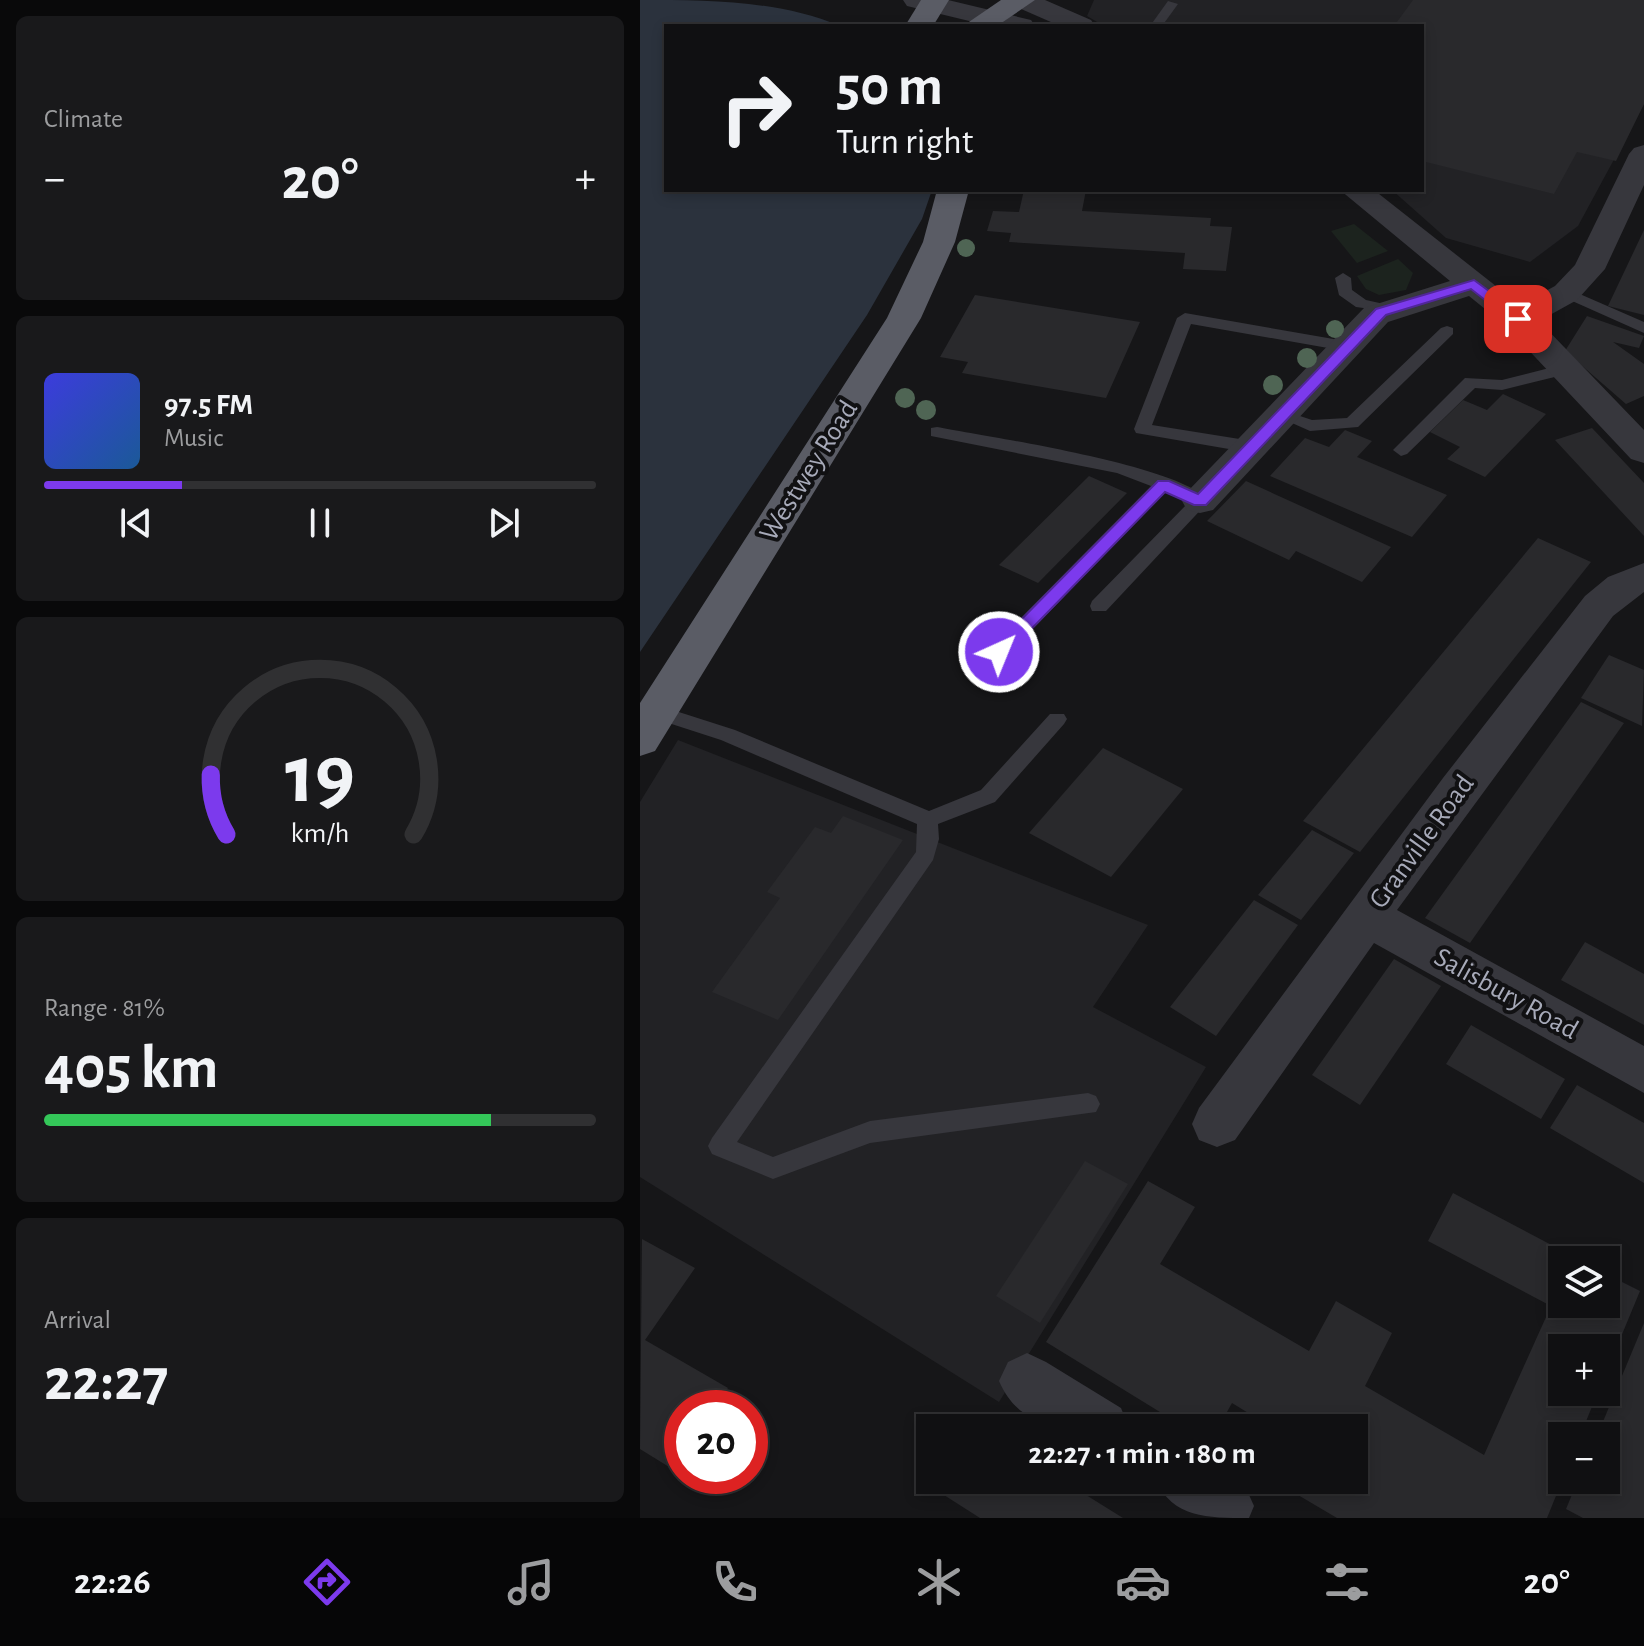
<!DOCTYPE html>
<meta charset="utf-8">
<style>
body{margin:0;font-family:"Alegreya Sans",sans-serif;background:#19191b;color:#f1f3f6;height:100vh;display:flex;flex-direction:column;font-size:30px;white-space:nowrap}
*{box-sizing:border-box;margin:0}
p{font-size:26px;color:#9c9d9f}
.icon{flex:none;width:44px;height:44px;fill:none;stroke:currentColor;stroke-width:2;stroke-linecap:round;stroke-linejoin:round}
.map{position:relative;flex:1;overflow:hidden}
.side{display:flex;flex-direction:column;gap:16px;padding:16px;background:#09090a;width:640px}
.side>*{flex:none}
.hud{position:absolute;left:24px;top:24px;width:760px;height:168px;border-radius:0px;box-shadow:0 4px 12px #0003,0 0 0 2px #303032;background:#101012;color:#f1f3f6;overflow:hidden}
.tools{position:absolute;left:908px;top:1246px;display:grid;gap:16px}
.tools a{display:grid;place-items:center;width:72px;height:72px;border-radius:0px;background:#101012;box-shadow:0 4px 12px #0003,0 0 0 2px #303032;font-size:40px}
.speed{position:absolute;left:24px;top:1390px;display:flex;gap:16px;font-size:40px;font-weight:700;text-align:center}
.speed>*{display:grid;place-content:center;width:104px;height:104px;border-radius:50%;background:#101012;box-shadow:0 4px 12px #0003,0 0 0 2px #303032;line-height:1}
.speed .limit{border:12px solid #d22;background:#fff;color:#111}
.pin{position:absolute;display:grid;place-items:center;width:68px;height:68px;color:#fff;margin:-34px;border-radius:16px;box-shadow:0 4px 12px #0006}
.me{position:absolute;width:88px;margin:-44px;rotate:44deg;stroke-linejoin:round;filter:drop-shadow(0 0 6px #0008)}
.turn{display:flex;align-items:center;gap:28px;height:168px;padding:0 40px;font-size:36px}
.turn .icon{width:104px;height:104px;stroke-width:2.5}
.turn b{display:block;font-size:56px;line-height:68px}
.big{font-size:60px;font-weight:700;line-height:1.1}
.side .widget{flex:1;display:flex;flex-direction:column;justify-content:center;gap:12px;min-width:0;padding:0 28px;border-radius:12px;background:#19191b}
.side .dial{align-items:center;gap:0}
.dial svg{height:208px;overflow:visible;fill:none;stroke:#303032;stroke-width:7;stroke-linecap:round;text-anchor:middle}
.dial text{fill:#f1f3f6;stroke:none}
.song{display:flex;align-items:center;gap:24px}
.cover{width:96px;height:96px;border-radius:12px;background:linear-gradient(135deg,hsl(240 70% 55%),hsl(210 70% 35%))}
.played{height:8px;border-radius:4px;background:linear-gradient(90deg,#7c3aed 25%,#303032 25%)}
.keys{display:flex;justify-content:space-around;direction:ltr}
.heat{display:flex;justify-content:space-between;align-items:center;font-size:44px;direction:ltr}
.charge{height:12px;border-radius:6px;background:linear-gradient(90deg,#34c759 81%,#303032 0)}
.trip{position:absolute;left:276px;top:1414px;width:452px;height:80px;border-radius:0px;background:#101012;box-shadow:0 4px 12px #0003,0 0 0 2px #303032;font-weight:700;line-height:80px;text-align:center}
.tab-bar{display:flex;height:128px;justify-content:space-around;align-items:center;background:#060607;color:#9c9d9f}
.tab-bar .icon{width:56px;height:56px}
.tab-bar .current{color:#7c3aed}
.tab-bar b{font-size:36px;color:#f1f3f6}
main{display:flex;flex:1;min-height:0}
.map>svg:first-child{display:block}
.built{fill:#222225}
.green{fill:#1c231e}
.water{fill:#2b323d}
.building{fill:#29292c}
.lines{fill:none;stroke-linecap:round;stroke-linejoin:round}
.service{fill:#37373d;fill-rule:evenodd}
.minor{fill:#37373d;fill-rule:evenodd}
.trunk{fill:#5a5c65;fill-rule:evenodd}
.tree{fill:#4f6554}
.route{fill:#7c3aed;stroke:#51269a;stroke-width:2}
.labels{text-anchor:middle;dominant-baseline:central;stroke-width:8;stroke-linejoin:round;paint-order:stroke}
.street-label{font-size:28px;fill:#a7aab9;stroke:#111113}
</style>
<main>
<section class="side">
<div class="widget"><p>Climate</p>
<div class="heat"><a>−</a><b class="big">20°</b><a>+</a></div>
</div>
<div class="widget">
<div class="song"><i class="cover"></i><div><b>97.5 FM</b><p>Music</p></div></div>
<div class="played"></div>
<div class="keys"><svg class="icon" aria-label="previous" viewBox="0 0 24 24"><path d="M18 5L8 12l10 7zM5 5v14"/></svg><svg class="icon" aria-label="pause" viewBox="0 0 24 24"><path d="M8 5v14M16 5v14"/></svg><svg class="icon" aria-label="next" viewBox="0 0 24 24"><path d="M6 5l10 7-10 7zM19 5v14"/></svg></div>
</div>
<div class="widget dial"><svg viewBox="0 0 100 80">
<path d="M14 69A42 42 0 1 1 86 69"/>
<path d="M14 69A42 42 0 0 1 8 46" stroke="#7c3aed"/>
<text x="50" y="56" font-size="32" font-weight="700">19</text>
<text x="50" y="72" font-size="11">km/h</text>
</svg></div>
<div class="widget"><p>Range · 81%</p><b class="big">405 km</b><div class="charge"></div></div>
<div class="widget"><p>Arrival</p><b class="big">22:27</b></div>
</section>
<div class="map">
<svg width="1004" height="1518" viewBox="0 0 1004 1518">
<rect width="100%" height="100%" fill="#161618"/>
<!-- built -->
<g class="built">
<polygon points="454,0 1004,0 1004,104 938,226 890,262 806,238 752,190 782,190 782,26 464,26 447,16"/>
<polygon points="38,740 508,925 453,1007 566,1067 359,1402 0,1177 0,802"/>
</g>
<!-- green -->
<g class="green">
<polygon points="714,224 748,251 717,263 691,231"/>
<polygon points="758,259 773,273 766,290 739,295 726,289 717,276"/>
</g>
<!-- water -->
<path class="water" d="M0 0C68 0 137 0 200 26H26V190H292L282 219 227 315 0 652Z"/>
<!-- building -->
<g class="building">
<polygon points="773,0 1004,0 1004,104 976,161 937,152 914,194 782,161 782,26 754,26"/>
<polygon points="384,190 446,190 442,211 571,218 570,226 592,227 586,271 543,269 545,253 369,242 371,233 347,231 353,211 379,212"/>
<polygon points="1004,230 1004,315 968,306"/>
<polygon points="335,295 500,322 466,398 322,373 328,362 300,357"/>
<polygon points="947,316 1004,336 999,348 973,342 1004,364 1004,396 986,404 925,351"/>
<polygon points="863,394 906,414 845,477 807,459 820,447 790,432 823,400 847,410"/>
<polygon points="952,428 1004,483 1004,536 915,440"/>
<polygon points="705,430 732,441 717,457 807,495 772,537 630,476 665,438 689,447"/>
<polygon points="449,476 487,493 398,583 359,565"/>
<polygon points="606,481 751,547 722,582 656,551 649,560 567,521"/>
<polygon points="898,538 951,562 720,852 663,821"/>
<polygon points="969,655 1004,670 1002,726 941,698"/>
<polygon points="941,702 984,723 830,943 785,918"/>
<polygon points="463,748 543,789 471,877 389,833"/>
<polygon points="203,816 263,840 138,1020 72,992 140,898 127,892 175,827 191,833"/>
<polygon points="672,830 714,853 661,920 618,895"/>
<polygon points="614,900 658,925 576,1036 530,1007"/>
<polygon points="945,942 1004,974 1004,1025 921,980"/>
<polygon points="754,959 801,986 720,1105 672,1075"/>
<polygon points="831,1025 925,1079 901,1119 806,1064"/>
<polygon points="937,1085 1004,1123 1004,1183 910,1128"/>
<polygon points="445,1161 488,1184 400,1323 356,1296"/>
<polygon points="508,1181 555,1207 520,1264 669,1351 696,1301 752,1333 725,1386 844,1455 911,1306 788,1241 813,1193 940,1260 922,1260 922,1304 966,1304 966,1274 1000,1291 966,1373 966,1348 922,1348 922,1392 958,1392 940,1436 922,1436 922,1481 907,1518 697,1518 658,1495 665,1480 714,1480 714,1428 633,1428 592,1403 578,1428 546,1428 406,1342"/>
<polygon points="2,1239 55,1268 5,1340 88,1388 75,1408 42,1408 42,1458 34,1470 0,1449"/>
<polygon points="1004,1323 1004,1518 943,1518 926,1509 938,1480 966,1480 966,1436 957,1436"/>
<polygon points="298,1480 422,1480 483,1518 340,1518 293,1488"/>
</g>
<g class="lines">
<!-- service -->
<g class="service">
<polygon points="528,1 538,4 522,26 510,26"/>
<polygon points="703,273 711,278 712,290 726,300 753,306 753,312 716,307 699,295 695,278"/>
<polygon points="926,288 1004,322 1004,333 921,296 921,290"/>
<polygon points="545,313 705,341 713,346 705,351 551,324 512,425 612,441 620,447 612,453 496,433 494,429 537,318"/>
<polygon points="807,326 813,328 813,334 718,427 670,431 634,415 642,410 672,420 707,418 801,328"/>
<polygon points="925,364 933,369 931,373 862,390 835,388 767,454 761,456 753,450 825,378 862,380"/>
<path d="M297 427C349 437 540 465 569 501L466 611H452L450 606 452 601 548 503 525 492 366 657H352L350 652 352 647 511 486 477 473 291 436V428Z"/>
<polygon points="17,705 95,730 289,811 341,790 410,714 424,714 427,719 424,724 355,802 298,824 299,839 293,860 97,1142 133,1157 230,1121 448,1093 456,1096 460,1104 456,1112 230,1143 133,1179 72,1154 68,1146 72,1138 276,852 277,824 81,740 10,717 7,712 10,707"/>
</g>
<!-- minor -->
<g class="minor">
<polygon points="263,0 308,0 391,20 395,26 350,26 267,6"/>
<polygon points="370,0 405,0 451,20 455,26 420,26 374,6"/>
<polygon points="1004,145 1004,185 965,269 937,300 899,321 1004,430 1004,463 991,459 866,326 829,296 748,322 573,510 560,513 547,510 542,501 547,492 724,308 810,281 700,190 734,190 880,305 915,286 935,265 989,154 994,148"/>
<polygon points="1004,563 1004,592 973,616 757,910 1004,1046 1004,1093 734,943 595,1140 577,1147 559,1140 552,1124 559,1108 803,778 945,596 968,577"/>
<path d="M387 1353 406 1362 481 1408 489 1428C439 1428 383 1437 359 1381L368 1362Z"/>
<path d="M515 1480H596L605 1486 614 1506 609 1518C566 1518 534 1518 515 1480Z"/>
</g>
<!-- trunk -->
<g class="trunk">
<polygon points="281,0 309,0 293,26 265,26"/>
<polygon points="361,0 395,0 357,26 323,26"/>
<polygon points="297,190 329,190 315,242 281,318 15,751 0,756 0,703 247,318 283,242"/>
</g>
</g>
<!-- trees -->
<g class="tree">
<circle cx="326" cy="248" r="9"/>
<circle cx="695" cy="329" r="9"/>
<circle cx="667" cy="358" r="10"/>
<circle cx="633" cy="385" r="10"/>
<circle cx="265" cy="398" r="10"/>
<circle cx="286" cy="410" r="10"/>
</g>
<!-- route -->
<polygon class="route" points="834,280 883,316 883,322 873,322 831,289 746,315 566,505 554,505 525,492 365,656 353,656 353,648 518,481 529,481 558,494 736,309"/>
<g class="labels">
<!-- street labels -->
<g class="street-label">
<text transform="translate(169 471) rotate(-58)">Westwey Road</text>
<text transform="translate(782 842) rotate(-54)">Granville Road</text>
<text transform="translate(866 994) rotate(29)">Salisbury Road</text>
</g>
</g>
</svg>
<div class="tools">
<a><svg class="icon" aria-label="layers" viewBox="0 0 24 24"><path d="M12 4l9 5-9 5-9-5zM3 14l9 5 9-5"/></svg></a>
<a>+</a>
<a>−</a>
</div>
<div class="speed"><div class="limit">20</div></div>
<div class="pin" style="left:878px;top:319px;background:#d93025"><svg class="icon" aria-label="arrive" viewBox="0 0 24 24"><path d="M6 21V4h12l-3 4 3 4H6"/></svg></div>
<svg class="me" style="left:359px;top:652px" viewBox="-20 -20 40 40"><circle r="17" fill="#7c3aed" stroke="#fff" stroke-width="3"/><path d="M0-11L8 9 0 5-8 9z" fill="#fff"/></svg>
<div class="trip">22:27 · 1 min · 180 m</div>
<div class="hud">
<div class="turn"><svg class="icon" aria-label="right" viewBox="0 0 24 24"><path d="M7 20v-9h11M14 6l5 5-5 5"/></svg><div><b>50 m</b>Turn right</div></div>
</div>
</div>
</main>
<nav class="tab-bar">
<b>22:26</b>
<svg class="icon current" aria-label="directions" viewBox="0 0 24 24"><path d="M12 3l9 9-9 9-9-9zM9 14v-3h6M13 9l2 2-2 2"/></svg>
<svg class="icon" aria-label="music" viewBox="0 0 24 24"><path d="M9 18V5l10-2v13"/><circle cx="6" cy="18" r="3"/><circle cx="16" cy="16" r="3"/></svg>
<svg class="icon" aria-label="phone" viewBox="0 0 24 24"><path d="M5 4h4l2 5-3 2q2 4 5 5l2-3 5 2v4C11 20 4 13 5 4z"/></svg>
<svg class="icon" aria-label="climate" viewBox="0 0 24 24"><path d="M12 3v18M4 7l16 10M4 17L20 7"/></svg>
<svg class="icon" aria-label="car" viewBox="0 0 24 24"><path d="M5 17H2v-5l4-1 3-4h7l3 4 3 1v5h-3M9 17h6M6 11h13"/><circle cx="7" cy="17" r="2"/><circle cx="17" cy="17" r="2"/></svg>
<svg class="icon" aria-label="filters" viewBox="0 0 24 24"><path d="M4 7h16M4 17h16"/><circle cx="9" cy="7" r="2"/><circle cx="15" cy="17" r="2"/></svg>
<b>20°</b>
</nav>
